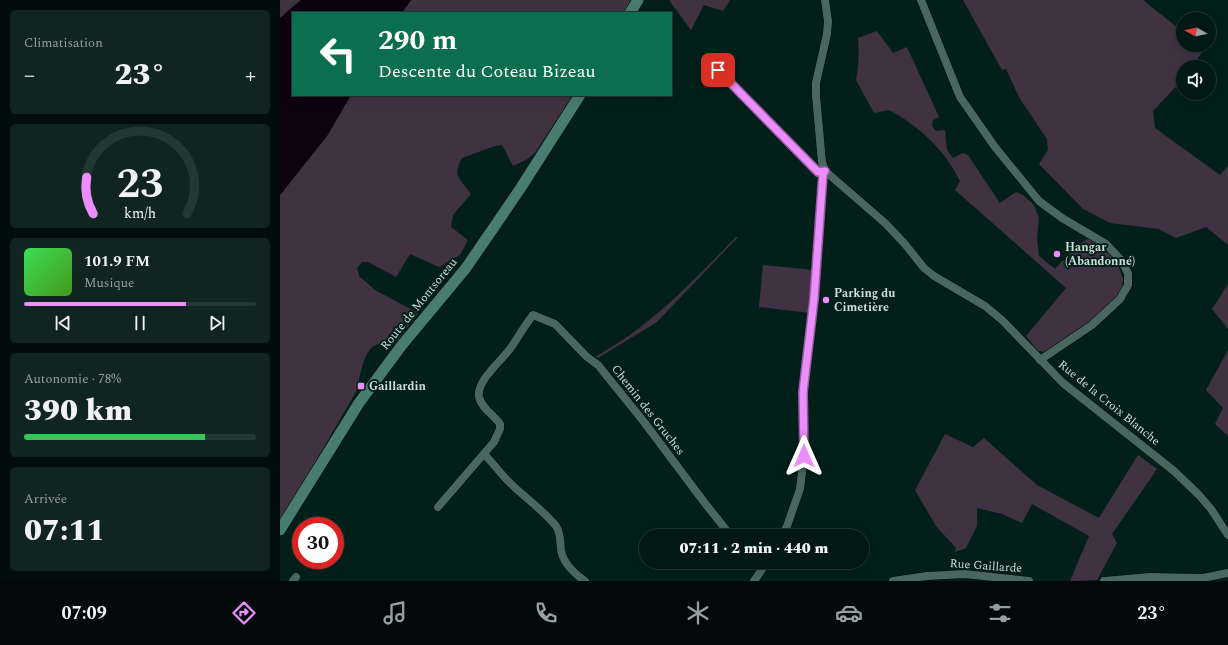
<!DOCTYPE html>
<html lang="fr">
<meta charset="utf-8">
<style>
body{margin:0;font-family:Spectral,serif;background:#102521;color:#f1f3f6;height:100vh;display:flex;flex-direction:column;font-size:15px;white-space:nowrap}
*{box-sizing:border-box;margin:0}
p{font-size:13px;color:#96a0a0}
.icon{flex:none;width:22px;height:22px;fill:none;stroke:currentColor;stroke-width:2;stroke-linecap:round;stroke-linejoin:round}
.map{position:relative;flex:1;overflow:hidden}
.panel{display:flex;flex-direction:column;gap:10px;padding:10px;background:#010d0a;width:280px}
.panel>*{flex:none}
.top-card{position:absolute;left:12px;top:12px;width:380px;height:84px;border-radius:0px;box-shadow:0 2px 10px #0003,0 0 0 1px #233733;background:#0b6e4f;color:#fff;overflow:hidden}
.needle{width:26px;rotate:278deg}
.fabs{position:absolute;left:896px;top:12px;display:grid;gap:8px}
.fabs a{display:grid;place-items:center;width:40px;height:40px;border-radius:50%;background:#021813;box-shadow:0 2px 10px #0003,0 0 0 1px #233733;font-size:20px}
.speed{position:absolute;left:12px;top:517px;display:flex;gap:8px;font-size:20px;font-weight:700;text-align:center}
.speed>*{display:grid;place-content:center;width:52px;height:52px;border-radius:50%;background:#021813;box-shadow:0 2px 10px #0003,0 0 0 1px #233733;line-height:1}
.speed .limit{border:6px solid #d22;background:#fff;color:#111}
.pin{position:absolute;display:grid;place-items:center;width:34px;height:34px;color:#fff;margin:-17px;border-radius:8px;box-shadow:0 2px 6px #0006}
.me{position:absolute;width:44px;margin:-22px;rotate:0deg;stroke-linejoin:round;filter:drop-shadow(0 0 3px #0008)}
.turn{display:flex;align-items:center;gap:14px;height:84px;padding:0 20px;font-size:18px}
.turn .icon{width:52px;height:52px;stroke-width:2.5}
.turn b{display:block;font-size:28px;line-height:34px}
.big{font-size:30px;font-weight:800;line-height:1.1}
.panel .widget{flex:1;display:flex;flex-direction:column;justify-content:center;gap:6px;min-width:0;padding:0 14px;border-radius:6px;background:#102521}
.panel .dial{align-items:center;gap:0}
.dial svg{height:104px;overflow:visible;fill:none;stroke:#233733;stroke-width:7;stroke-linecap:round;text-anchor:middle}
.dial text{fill:#f1f3f6;stroke:none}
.song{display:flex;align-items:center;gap:12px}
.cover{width:48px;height:48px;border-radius:6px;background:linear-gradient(135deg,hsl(130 70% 55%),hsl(100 70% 35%))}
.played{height:4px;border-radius:2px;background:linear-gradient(90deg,#eb8dfb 70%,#233733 70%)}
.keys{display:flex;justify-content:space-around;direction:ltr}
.heat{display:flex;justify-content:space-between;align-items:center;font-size:22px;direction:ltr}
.charge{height:6px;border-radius:3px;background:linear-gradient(90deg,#34c759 78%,#233733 0)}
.trip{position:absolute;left:359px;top:529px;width:230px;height:40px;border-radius:20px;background:#021813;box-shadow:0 2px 10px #0003,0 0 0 1px #233733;font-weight:800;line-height:40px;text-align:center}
.dock{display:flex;height:64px;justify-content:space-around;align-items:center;background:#010a08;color:#96a0a0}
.dock .icon{width:28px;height:28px}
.dock .on{color:#eb8dfb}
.dock b{font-size:18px;color:#f1f3f6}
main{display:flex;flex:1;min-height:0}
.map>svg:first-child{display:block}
.green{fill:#413243}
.water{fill:#0e0111}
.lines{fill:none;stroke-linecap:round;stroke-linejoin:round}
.street-casing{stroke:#000905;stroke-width:9}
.secondary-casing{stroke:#000905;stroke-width:12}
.street{stroke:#49675e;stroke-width:8}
.secondary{stroke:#487c6e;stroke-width:11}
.route-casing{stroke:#995ca3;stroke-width:10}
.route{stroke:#eb8dfb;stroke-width:7}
.poi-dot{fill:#eb8dfb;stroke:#022019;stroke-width:1.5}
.labels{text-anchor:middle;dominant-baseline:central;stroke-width:4;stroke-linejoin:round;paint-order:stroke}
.poi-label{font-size:12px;font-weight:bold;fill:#cedfd9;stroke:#022019;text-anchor:start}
.street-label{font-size:12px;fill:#cedfd9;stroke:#022019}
</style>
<main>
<section class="panel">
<div class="widget"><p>Climatisation</p>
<div class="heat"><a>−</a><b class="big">23°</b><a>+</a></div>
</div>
<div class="widget dial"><svg viewBox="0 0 100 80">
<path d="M14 69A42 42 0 1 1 86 69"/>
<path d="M14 69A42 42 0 0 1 9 41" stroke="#eb8dfb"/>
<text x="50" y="56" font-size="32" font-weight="700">23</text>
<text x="50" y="72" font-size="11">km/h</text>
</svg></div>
<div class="widget">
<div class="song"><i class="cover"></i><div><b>101.9 FM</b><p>Musique</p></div></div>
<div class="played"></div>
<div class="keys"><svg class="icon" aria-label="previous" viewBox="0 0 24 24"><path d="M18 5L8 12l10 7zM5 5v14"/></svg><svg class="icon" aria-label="pause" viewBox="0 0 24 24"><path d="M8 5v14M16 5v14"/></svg><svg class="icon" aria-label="next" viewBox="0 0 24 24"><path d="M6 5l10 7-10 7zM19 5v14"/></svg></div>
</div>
<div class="widget"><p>Autonomie · 78%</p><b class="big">390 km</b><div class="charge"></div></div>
<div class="widget"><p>Arrivée</p><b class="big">07:11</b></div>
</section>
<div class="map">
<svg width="948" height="581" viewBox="0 0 948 581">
<rect width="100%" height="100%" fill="#022019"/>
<!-- green -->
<g class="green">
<polygon points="0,0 21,0 0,18"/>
<polygon points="131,0 353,0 345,13 122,13"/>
<polygon points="389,0 450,0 443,11 424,5 411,30"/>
<polygon points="683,0 863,0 903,32 903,45 919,45 924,49 912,67 903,67 903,79 873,111 875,128 940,175 948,166 948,245 926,227 896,238 879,229 830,223 803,209 759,164 768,150 767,139 740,99 726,69 722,70"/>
<path d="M597 31 613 53 627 47 659 117 653 120 652 126 656 131 665 130 667 150 673 158 683 153 688 155 720 203 736 192 743 195 754 205 759 218 757 238 759 256 775 269 797 245 808 239 818 243 836 261 843 278 842 288 838 297 812 321 767 352 758 351 746 336 786 288 675 190 680 181C665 150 639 126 609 110L594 113 576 80C579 66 579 52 578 38Z"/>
<path d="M71 95H293L255 153 246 160 233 166 222 145 215 146 182 158C172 176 180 179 191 194L173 215 171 227 188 240 180 255 159 267 130 254 116 277 88 262H82L77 268 79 276 95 290 138 313 118 340C111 341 102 342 96 345 83 350 80 377 77 390L0 523V195L47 136Z"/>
<path d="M456 237H458L377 322 318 358 315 357C330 348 345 339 359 328 394 302 426 268 456 237Z"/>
<polygon points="483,265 534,270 530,313 479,307"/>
<polygon points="948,284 948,329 932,309"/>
<polygon points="948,350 948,436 935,424 943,408 926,390"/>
<polygon points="665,434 693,447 704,438 757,485 819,518 858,455 877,469 832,534 837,543 817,580 790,581 809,536 752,504 742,523 722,514 697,508 697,526 686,548 675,552 676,548 656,526 635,490"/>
</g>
<!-- water -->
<polygon class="water" points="21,0 131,0 122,13 13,13 13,95 71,95 47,136 0,195 0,18"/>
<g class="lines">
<defs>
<g id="street">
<polyline points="641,0 680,97 715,147 759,201 782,218 826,244 841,260 848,273 848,285 840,299 812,325 760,360"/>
<polyline points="425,63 438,70 538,172 545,171"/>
<polyline points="545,171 605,223 624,243 644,268 654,276 705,306 722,320 783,383 894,471 919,495 931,509 948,535"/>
<polyline points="545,171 542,162 536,96 536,83 547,34 548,21 545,0"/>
<path d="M204 454C213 463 220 473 229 482 244 497 262 509 276 526 281 534 280 541 281 550 283 563 295 574 305 581"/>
<path d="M158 507 214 442 220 429V424C214 415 201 408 199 397 196 380 224 359 232 346 239 336 245 325 253 315L275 324 307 357 318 365 364 422 424 502 451 536"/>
<polyline points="502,536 507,526 520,489 524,456 523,392 534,299 543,174 545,171"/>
<polyline points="13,581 16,577"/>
<polyline points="474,581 487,562"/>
<polyline points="613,581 647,576 685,574 749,581"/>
<polyline points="824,581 870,577 923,578 948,573"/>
</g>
<g id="secondary">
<polyline points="350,13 358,0"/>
<polyline points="0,530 79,403 122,345 186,268 240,189 300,95"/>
</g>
</defs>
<!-- street casing -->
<use href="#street" class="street-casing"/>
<!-- secondary casing -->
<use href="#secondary" class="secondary-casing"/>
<!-- street -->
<use href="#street" class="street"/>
<!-- secondary -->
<use href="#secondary" class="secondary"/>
</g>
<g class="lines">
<defs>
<polyline id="route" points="438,70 538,172 545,171 543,174 534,299 523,392 524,456"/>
</defs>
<!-- route casing -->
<use href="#route" class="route-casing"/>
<!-- route -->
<use href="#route" class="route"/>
</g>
<!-- markers -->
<g class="poi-dot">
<circle cx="777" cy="254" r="4"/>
<circle cx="546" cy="300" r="4"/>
<rect x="77" y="382" width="8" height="8" rx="2"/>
</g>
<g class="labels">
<!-- poi labels -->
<g class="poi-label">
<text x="785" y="247">Hangar<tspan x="785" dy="14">(Abandonné)</tspan></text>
<text x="554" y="293">Parking du<tspan x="554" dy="14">Cimetière</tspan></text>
<text x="89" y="386">Gaillardin</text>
</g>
<!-- street labels -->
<g class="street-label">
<text transform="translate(139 304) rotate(-51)">Route de Montsoreau</text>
<text transform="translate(829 403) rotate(39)">Rue de la Croix Blanche</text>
<text transform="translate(368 410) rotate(52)">Chemin des Gruches</text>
<text transform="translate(706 566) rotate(4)">Rue Gaillarde</text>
</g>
</g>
</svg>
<div class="fabs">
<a><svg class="needle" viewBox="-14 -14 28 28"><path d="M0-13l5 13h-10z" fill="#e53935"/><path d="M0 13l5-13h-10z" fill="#96a0a0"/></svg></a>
<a><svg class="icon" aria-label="sound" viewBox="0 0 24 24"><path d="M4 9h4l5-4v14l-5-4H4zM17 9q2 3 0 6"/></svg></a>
</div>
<div class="speed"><div class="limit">30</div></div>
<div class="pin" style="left:438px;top:70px;background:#d93025"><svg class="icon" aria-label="arrive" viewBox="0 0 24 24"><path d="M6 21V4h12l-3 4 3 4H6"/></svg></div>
<svg class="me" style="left:524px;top:456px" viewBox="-20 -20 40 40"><path d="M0-17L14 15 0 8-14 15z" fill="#eb8dfb" stroke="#fff" stroke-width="4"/></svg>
<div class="trip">07:11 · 2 min · 440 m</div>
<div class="top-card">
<div class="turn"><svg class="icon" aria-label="left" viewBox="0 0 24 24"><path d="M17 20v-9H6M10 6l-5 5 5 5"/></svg><div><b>290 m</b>Descente du Coteau Bizeau</div></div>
</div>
</div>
</main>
<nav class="dock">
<b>07:09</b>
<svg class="icon on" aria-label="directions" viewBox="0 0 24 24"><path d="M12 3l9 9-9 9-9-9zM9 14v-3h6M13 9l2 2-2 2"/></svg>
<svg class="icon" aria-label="music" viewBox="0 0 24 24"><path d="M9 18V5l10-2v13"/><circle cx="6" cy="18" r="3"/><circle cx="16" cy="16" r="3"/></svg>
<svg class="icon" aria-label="phone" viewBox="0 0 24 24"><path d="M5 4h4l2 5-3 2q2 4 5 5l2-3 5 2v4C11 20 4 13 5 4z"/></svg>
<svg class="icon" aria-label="climate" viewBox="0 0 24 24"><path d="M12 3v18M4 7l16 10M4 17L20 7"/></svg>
<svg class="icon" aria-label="car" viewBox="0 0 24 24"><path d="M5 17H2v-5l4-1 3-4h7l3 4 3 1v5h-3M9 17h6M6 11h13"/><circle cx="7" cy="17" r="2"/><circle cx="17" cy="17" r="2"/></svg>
<svg class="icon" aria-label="filters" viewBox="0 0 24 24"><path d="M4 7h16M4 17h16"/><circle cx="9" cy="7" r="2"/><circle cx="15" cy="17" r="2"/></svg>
<b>23°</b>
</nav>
